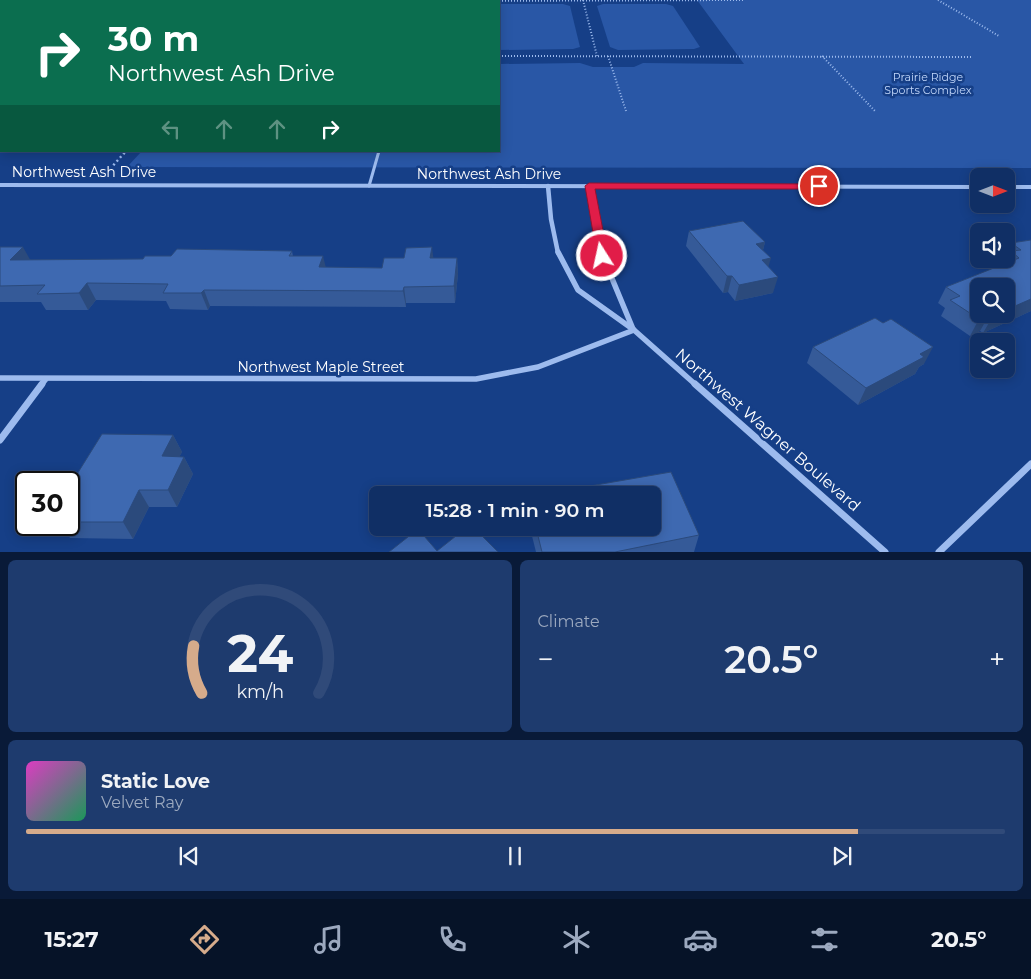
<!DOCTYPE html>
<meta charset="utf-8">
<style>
body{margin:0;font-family:Montserrat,sans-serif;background:#1e3b6e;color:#f1f3f6;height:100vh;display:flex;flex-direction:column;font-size:19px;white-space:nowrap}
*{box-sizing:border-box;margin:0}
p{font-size:16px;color:#9ca9bf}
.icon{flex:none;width:28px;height:28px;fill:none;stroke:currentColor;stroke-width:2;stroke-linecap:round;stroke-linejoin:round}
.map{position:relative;height:552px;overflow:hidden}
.drawer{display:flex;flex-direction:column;gap:8px;padding:8px;background:#091a38;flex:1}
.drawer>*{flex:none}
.top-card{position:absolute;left:0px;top:0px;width:500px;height:152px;box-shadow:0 2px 12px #0003,0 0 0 1px #304a79;background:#0b6e4f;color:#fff;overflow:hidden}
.needle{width:32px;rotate:90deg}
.buttons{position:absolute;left:970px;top:168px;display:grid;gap:10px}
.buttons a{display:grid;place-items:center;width:45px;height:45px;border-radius:8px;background:#102f65;box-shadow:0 2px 12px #0003,0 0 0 1px #304a79;font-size:25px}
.speed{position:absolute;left:15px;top:471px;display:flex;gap:10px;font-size:25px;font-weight:700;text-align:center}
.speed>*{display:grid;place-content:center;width:65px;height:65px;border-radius:50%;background:#102f65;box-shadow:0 2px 12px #0003,0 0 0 1px #304a79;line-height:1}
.speed .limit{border:2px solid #111;border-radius:8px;background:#fff;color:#111}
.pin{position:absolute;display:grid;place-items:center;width:42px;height:42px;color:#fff;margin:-21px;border:2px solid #fff;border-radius:50%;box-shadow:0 1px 5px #0007}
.me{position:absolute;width:55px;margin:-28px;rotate:350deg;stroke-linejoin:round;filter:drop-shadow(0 0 4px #0008)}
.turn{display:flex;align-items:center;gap:18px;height:105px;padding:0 25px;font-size:22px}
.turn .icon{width:65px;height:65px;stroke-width:2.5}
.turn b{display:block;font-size:35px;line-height:42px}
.lanes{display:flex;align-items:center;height:48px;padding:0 25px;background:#0003;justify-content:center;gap:25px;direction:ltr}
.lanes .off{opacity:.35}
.big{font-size:38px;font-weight:600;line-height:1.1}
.drawer .card{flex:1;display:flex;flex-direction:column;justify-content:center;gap:8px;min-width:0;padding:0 18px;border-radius:8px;background:#1e3b6e}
.drawer .dial{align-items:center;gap:0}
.dial svg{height:130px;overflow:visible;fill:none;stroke:#304a79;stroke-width:7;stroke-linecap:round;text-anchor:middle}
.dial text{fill:#f1f3f6;stroke:none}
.song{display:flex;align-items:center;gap:15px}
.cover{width:60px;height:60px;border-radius:8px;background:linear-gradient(135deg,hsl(310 70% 55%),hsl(150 70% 35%))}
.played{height:5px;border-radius:2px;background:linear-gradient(90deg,#d6ab8b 85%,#304a79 85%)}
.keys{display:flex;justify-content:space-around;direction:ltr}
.heat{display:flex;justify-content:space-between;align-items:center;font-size:28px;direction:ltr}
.drawer .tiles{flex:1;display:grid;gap:8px;grid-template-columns:1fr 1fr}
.card:last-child{grid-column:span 2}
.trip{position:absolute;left:369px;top:486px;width:292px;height:50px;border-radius:8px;background:#102f65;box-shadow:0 2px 12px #0003,0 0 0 1px #304a79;font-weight:600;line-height:50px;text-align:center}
.dock{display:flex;height:80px;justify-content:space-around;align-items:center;background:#061328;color:#9ca9bf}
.dock .icon{width:35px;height:35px}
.dock .current{color:#d6ab8b}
.dock b{font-size:22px;color:#f1f3f6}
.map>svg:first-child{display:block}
.green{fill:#2957a6}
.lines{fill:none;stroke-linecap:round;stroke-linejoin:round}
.path-far1{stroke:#9dbbee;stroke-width:2;stroke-dasharray:1 2;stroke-linecap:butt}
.path{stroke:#9dbbee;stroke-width:2.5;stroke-dasharray:2 3;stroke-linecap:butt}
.service{stroke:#9dbbee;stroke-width:3}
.minor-far2{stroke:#9dbbee;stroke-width:4.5}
.minor-far1{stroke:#9dbbee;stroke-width:5.5}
.minor{stroke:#9dbbee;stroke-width:7}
.tertiary{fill:#9dbbee;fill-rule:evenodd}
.wall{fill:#355a98}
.shaded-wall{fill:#2b4a7c}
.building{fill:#3e69b1;stroke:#2b4a7c}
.route{fill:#e11d48;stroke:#92132f}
.labels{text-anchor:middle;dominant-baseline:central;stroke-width:5;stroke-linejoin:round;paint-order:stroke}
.far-park-label{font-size:11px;fill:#c2d7fa;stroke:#163f87}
.street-label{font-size:14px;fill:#fff;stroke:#163f87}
.near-street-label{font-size:16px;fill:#fff;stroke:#163f87}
</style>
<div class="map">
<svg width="1031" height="552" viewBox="0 0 1031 552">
<rect width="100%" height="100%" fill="#163f87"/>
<!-- green -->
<g class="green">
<polygon points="697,0 1031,0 1031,168 127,167 142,151 499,151 499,64 580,63 593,67 634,67 643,63 744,64"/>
<polygon points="499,4 563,4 570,6 580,47 573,49 499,50"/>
<polygon points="603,4 666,4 673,6 700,47 694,49 618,50 610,47 597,6"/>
</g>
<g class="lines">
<!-- path-far1 -->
<g class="path-far1">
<polyline points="583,0 597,56"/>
<polyline points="938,0 999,36"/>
<polyline points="0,1 6,0"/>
<polyline points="448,1 743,0"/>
<polyline points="499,56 973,57"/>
<polyline points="608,56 626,111"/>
<polyline points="822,56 875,111"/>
</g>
<!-- path -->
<g class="path">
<polyline points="110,169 126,151"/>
<polyline points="981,170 1004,170"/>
</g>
<!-- service -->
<polyline class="service" points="369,186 379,151"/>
<!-- minor-far2 -->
<g class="minor-far2">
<polyline points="548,186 551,219 558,253"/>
<polyline points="589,186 601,253"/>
</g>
<!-- minor-far1 -->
<g class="minor-far1">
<polyline points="558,252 578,290 634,330 696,385"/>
<polyline points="601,252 633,329"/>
<polyline points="0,378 476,379 538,367 634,330"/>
<polyline points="41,385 46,379"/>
</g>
<!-- minor -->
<g class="minor">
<polyline points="695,384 885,552"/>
<polyline points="0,440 42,384"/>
<polyline points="939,552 1031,464"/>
</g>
<!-- tertiary -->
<g class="tertiary">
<polygon points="0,183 979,185 979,189 0,187"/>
<rect x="1006" y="185" width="25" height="4"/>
</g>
</g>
<!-- wall -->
<g class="wall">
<polygon points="689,231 765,242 763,250 768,267 773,293 735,301 728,292 723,293 686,246"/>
<polygon points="1031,240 1031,311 983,333 980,331 970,336 941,316 945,308 938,303 946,287 1004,264 1005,261 1002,259 1006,259 1006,251 1011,243"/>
<polygon points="0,247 31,260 143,259 171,256 292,251 293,256 326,267 382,268 433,258 457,258 458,274 455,303 406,303 406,307 210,306 208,310 170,309 166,301 96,300 88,310 46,310 41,302 0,302"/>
<polygon points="813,347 924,364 919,367 915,374 858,405 807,363"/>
<polygon points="173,435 182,452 179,457 184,457 193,474 177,507 149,507 133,539 70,538 60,525 69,525 69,487"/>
<polygon points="590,486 699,535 694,552 536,552 530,528 652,528 590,493"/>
</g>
<!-- shaded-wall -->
<g class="shaded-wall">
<polygon points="1,70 1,93 0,94 0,71"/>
<polygon points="765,242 761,258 756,244"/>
<polygon points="23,247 32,263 10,260"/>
<polygon points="432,247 434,263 430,258"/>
<polygon points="323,256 327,272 319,267"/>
<polygon points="457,258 458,274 455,303 454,286"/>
<polygon points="771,258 766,275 762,260"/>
<polygon points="727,276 732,276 728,292 723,293"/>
<polygon points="778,277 773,293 735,301 739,285"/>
<polygon points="87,283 96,300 88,310 79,293"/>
<polygon points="404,287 406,303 406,307 403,291"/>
<polygon points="204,290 210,306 208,310 201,293"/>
<polygon points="1031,299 1031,311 983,333 993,316 998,314 1006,314 1006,310"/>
<polygon points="989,315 980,331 970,336 979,319"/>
<polygon points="933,347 924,364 919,367 915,374 858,405 866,388 920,354"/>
<polygon points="173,435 182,452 171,473 162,456"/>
<polygon points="184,457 193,474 177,507 168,490"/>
<polygon points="139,490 149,507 133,539 123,522"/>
</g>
<!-- building -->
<g class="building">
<polygon points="0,47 1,47 1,70 0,71"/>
<polygon points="743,221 765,242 756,244 771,258 762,260 778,277 739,285 732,276 727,276 689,231"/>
<polygon points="1031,240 1031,299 1006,310 1006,286 979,286 979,314 998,314 993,316 989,315 979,319 950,300 960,296 946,287 1019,258 1011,251 1021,250 1011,243"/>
<polygon points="0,247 23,247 10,260 143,259 145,256 171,256 177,249 292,251 289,256 323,256 319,267 382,268 384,258 404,258 406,248 432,247 430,258 457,258 454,286 404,287 403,291 204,290 201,293 163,293 168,284 87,283 79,293 37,294 45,285 0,286"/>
<polygon points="875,318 883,323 891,319 933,347 920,354 924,357 866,388 813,347"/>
<polygon points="102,434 173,435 162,456 184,457 168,490 139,490 123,522 69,522 69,502 72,496 69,496 69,487"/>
<polygon points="671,472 699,535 615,552 542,552 536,528 652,528 652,495 577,495 592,492 590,486"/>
<polygon points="466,528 474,528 498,552 389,552 418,529 437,551"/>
</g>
<!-- route -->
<polygon class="route" points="589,183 819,184 824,186 819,189 595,189 608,256 602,260 597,256 585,186"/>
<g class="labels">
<!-- far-park labels -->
<g class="far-park-label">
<text x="928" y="77">Prairie Ridge<tspan x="928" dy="13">Sports Complex</tspan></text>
</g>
<!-- street labels -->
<g class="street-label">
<text x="84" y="172">Northwest Ash Drive</text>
<text x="489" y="174">Northwest Ash Drive</text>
<text x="321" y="367">Northwest Maple Street</text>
</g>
<!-- near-street labels -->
<g class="near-street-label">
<text transform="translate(768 430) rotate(41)">Northwest Wagner Boulevard</text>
</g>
</g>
</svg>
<div class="buttons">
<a><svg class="needle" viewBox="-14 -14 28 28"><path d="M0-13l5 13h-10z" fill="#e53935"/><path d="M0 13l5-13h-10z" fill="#9ca9bf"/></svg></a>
<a><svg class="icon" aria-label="sound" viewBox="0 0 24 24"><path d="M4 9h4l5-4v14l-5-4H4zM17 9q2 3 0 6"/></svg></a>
<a><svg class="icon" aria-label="search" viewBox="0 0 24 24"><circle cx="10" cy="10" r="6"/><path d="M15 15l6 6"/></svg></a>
<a><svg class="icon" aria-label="layers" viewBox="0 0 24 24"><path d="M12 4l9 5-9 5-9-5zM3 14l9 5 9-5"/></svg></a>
</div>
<div class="speed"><div class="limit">30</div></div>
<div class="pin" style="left:819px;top:186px;background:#d93025"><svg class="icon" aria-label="arrive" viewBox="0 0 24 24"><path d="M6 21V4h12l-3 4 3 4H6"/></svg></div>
<svg class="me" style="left:602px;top:256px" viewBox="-20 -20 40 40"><circle r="17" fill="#e11d48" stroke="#fff" stroke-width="3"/><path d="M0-11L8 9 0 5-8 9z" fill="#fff"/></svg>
<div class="trip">15:28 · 1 min · 90 m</div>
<div class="top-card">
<div class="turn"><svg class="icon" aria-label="right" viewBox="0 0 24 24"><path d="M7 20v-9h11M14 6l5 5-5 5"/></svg><div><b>30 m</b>Northwest Ash Drive</div></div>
<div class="lanes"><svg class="icon off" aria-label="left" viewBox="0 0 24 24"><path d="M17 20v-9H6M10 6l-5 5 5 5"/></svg><svg class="icon off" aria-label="ahead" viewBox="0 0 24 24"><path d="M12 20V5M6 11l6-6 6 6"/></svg><svg class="icon off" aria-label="ahead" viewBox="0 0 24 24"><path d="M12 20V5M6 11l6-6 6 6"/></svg><svg class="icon" aria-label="right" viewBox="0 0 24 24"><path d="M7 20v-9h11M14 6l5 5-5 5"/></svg></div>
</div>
</div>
<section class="drawer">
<div class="tiles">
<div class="card dial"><svg viewBox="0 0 100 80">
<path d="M14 69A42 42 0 1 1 86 69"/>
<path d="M14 69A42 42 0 0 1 9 40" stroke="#d6ab8b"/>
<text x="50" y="56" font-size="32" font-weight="700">24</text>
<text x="50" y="72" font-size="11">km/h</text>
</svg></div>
<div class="card"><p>Climate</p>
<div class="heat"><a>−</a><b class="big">20.5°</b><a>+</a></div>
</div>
<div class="card">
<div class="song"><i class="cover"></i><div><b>Static Love</b><p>Velvet Ray</p></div></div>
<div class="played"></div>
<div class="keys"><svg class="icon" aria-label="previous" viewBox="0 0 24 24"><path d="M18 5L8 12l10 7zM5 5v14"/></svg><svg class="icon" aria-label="pause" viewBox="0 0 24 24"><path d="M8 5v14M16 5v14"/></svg><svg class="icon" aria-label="next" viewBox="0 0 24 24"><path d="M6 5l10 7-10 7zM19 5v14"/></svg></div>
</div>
</div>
</section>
<nav class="dock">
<b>15:27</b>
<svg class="icon current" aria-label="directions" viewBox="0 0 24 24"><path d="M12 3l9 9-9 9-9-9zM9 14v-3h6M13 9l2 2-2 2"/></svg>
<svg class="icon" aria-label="music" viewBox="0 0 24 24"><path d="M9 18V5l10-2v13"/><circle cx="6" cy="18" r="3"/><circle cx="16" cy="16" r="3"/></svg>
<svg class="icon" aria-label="phone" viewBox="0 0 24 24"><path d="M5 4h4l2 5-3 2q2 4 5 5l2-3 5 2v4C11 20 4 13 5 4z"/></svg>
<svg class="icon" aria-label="climate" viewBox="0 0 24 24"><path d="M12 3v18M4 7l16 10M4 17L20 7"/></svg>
<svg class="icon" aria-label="car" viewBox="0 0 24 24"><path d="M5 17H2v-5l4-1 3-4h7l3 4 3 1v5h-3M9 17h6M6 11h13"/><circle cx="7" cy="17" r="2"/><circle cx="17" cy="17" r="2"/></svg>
<svg class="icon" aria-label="filters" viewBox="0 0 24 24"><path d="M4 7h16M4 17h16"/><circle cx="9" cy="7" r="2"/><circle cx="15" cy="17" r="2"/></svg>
<b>20.5°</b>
</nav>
